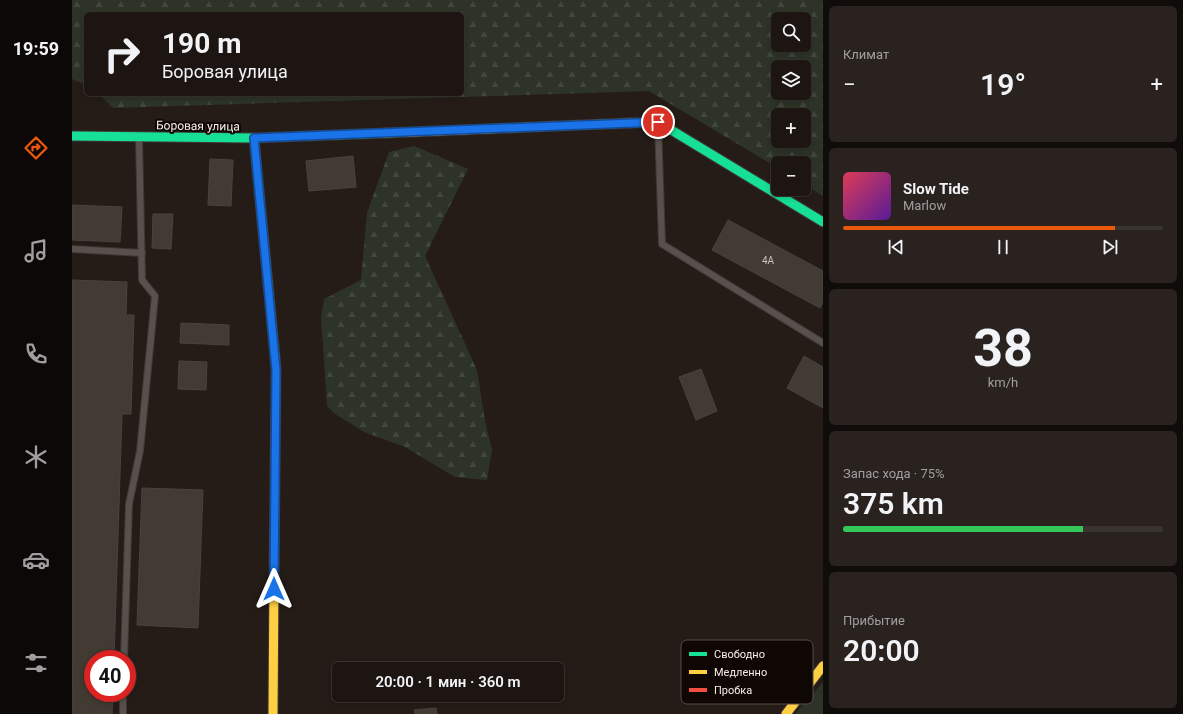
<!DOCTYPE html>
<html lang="ru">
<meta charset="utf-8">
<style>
body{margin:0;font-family:Roboto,sans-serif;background:#29221f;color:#f1f3f6;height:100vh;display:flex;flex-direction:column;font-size:15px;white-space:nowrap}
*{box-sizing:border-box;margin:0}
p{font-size:13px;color:#a09f9f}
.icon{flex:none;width:22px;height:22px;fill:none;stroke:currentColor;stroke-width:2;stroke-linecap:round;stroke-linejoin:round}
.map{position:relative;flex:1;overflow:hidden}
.sheet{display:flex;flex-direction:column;gap:6px;padding:6px;background:#0f0c09;width:360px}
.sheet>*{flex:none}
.banner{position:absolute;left:12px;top:12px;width:380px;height:84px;border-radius:6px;box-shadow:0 2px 6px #0003,0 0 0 1px #3a3431;background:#1c1511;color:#f1f3f6;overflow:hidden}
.tools{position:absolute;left:699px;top:12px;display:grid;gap:8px}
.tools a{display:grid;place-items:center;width:40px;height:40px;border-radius:6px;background:#1c1511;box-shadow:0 2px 6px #0003,0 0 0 1px #3a3431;font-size:20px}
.speed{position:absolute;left:12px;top:650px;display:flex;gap:8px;font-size:20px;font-weight:700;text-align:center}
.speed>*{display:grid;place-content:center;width:52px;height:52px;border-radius:50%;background:#1c1511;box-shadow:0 2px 6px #0003,0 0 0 1px #3a3431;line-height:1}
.speed .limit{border:6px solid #d22;background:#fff;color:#111}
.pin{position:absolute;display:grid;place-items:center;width:34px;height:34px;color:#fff;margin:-17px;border:2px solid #fff;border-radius:50%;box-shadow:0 1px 4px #0007}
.me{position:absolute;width:44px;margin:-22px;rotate:0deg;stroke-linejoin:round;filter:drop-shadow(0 0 3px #0008)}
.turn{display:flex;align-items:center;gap:14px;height:84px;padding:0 12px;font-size:18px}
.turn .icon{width:52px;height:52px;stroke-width:2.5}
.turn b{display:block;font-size:28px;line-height:34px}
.big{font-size:30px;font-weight:600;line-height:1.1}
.sheet .widget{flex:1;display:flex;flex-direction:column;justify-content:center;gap:6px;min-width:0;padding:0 14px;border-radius:6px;background:#29221f}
.sheet .dial{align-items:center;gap:0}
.dial b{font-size:52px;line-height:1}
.song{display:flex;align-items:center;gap:12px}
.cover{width:48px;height:48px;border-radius:6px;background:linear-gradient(135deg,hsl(350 70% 55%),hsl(270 70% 35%))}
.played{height:4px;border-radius:2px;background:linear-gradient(90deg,#ea580c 85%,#3a3431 85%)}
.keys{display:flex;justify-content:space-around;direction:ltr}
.heat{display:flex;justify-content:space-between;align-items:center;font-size:22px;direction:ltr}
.charge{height:6px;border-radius:3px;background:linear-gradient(90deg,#34c759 75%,#3a3431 0)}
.trip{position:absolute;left:260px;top:662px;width:232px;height:40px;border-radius:6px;background:#1c1511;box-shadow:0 2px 6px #0003,0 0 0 1px #3a3431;font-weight:600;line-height:40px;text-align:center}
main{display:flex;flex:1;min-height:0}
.menu{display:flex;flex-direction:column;width:72px;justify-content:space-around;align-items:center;background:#0b0807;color:#a09f9f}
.menu .icon{width:28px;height:28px}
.menu .selected{color:#ea580c}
.menu b{font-size:18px;color:#f1f3f6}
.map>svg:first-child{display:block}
.green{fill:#2d3327}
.forest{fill:url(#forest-firs);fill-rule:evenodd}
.building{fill:#423b34;stroke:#49433e}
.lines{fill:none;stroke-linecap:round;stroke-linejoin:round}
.lane-casing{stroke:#403835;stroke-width:8}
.fast-casing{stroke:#403835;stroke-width:11}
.slow-casing{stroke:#403835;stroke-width:11}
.jam-casing{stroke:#403835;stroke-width:11}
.lane{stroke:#58504d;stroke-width:6}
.fast{stroke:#16e098;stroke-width:9}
.slow{stroke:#ffcf43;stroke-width:9}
.jam{stroke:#f24e42;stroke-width:9}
.route-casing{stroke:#114b97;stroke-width:10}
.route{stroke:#1a73e8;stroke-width:7}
.labels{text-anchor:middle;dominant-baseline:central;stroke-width:4;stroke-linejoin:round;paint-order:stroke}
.number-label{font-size:10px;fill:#cac0ba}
.street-label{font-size:12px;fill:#f8ece6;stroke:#0e0704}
.key{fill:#0e0704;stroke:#544c48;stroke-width:1}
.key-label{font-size:11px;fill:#f8ece6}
</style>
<main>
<nav class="menu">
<b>19:59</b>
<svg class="icon selected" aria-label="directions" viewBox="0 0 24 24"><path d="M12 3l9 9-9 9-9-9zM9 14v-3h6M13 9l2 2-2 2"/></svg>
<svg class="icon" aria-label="music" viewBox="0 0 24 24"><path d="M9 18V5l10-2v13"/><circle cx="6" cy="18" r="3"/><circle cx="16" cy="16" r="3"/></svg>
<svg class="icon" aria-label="phone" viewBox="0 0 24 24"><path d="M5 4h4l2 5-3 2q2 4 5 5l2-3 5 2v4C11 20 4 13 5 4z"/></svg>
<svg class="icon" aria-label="climate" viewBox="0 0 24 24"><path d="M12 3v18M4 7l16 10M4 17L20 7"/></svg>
<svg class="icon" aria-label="car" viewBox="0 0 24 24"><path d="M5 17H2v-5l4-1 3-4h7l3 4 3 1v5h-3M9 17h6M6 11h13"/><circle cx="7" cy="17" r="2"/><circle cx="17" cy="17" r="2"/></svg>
<svg class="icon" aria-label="filters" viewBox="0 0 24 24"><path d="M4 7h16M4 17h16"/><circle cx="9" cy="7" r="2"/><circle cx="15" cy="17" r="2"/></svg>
</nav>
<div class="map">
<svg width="751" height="714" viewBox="0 0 751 714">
<defs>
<pattern id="forest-firs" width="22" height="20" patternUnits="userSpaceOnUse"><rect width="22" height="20" fill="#2d3327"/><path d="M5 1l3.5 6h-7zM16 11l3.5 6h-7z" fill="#42473c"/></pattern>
</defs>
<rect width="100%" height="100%" fill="#251c17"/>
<!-- green -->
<polygon class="green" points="751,682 751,714 723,714"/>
<!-- forest -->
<g class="forest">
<path d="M0 0H751V196L732 184V163H706V168L577 91 41 108 27 94H390V14H14V85L0 79ZM706 19H732V45H706ZM706 67H732V93H706ZM706 115H732V141H706Z"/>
<polygon points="342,146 396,169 353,256 405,370 413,421 420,450 415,480 383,477 333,447 292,432 263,414 255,406 249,317 252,299 289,280 295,213 317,152"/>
</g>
<!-- building -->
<g class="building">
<polygon points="281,156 284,187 237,191 234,161"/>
<polygon points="138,159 161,160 159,206 136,205"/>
<polygon points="0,205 50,207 48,242 0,240"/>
<polygon points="81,214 101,214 99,249 80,248"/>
<polygon points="656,220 751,271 751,302 748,308 640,250"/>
<polygon points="0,280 55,282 54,315 62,315 59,414 50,414 42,659 21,659 21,693 41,693 40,714 0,714"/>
<polygon points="109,323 157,325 157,345 108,343"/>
<polygon points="732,356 751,367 751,408 715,388"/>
<polygon points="107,361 135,362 134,390 106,389"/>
<polygon points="629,369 645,411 624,420 607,377"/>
<polygon points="70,488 131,490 126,628 65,625"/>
<polygon points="364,708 365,714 343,714 342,710"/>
</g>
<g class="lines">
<defs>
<g id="lane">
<polyline points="586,124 590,244 751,343"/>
<polyline points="0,249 70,253"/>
<polyline points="52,659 57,504 68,451 83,296 70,280 67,137"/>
<polyline points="51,714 51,693"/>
</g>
<g id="fast">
<polyline points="558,123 586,122 751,222"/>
<polyline points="0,136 182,138 314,133"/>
<polyline points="182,138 203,357"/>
</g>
<g id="slow">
<polyline points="314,133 558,123"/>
<polyline points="201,714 202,578"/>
<polyline points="714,714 751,666"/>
</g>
<polyline id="jam" points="202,578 204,370 203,357"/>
</defs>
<!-- lane casing -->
<use href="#lane" class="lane-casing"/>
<!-- fast casing -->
<use href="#fast" class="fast-casing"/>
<!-- slow casing -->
<use href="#slow" class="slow-casing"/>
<!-- jam casing -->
<use href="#jam" class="jam-casing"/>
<!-- lane -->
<use href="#lane" class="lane"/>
<!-- fast -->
<use href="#fast" class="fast"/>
<!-- slow -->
<use href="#slow" class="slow"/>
<!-- jam -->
<use href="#jam" class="jam"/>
</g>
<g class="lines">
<defs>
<polyline id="route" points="202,589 204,370 182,138 586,122"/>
</defs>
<!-- route casing -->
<use href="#route" class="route-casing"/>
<!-- route -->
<use href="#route" class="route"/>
</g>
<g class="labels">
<!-- number labels -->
<g class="number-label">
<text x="696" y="260">4А</text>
</g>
<!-- street labels -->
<g class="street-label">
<text transform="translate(126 126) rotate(1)">Боровая улица</text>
</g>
</g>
<!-- legend -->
<rect x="609" y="640" width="132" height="64" rx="6" class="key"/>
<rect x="617" y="652" width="18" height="4" fill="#16e098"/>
<rect x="617" y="670" width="18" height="4" fill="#ffcf43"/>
<rect x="617" y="688" width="18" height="4" fill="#f24e42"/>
<g class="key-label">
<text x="642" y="658">Свободно</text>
<text x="642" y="676">Медленно</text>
<text x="642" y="694">Пробка</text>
</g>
</svg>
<div class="tools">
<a><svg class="icon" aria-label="search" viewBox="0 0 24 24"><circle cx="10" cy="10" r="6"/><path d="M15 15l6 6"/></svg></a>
<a><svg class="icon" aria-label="layers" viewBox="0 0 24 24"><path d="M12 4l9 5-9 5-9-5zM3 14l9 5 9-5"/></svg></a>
<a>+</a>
<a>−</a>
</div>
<div class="speed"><div class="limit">40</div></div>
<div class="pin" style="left:586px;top:122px;background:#d93025"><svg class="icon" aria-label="arrive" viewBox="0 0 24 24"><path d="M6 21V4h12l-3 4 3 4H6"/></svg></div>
<svg class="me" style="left:202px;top:589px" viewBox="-20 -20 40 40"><path d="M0-17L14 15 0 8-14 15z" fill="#1a73e8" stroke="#fff" stroke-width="4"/></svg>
<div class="trip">20:00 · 1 мин · 360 m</div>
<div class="banner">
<div class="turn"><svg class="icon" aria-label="right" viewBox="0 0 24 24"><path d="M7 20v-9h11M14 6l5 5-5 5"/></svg><div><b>190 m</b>Боровая улица</div></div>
</div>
</div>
<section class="sheet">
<div class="widget"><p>Климат</p>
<div class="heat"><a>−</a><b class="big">19°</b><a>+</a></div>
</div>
<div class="widget">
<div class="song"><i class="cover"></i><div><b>Slow Tide</b><p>Marlow</p></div></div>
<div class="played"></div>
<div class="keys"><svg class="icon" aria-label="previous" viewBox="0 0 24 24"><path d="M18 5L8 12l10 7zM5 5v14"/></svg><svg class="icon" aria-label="pause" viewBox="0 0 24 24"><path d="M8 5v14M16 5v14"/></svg><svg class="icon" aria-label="next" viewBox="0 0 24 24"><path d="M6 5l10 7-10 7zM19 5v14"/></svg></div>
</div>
<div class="widget dial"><b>38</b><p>km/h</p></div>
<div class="widget"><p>Запас хода · 75%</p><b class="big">375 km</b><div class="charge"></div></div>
<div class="widget"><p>Прибытие</p><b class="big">20:00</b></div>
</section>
</main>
